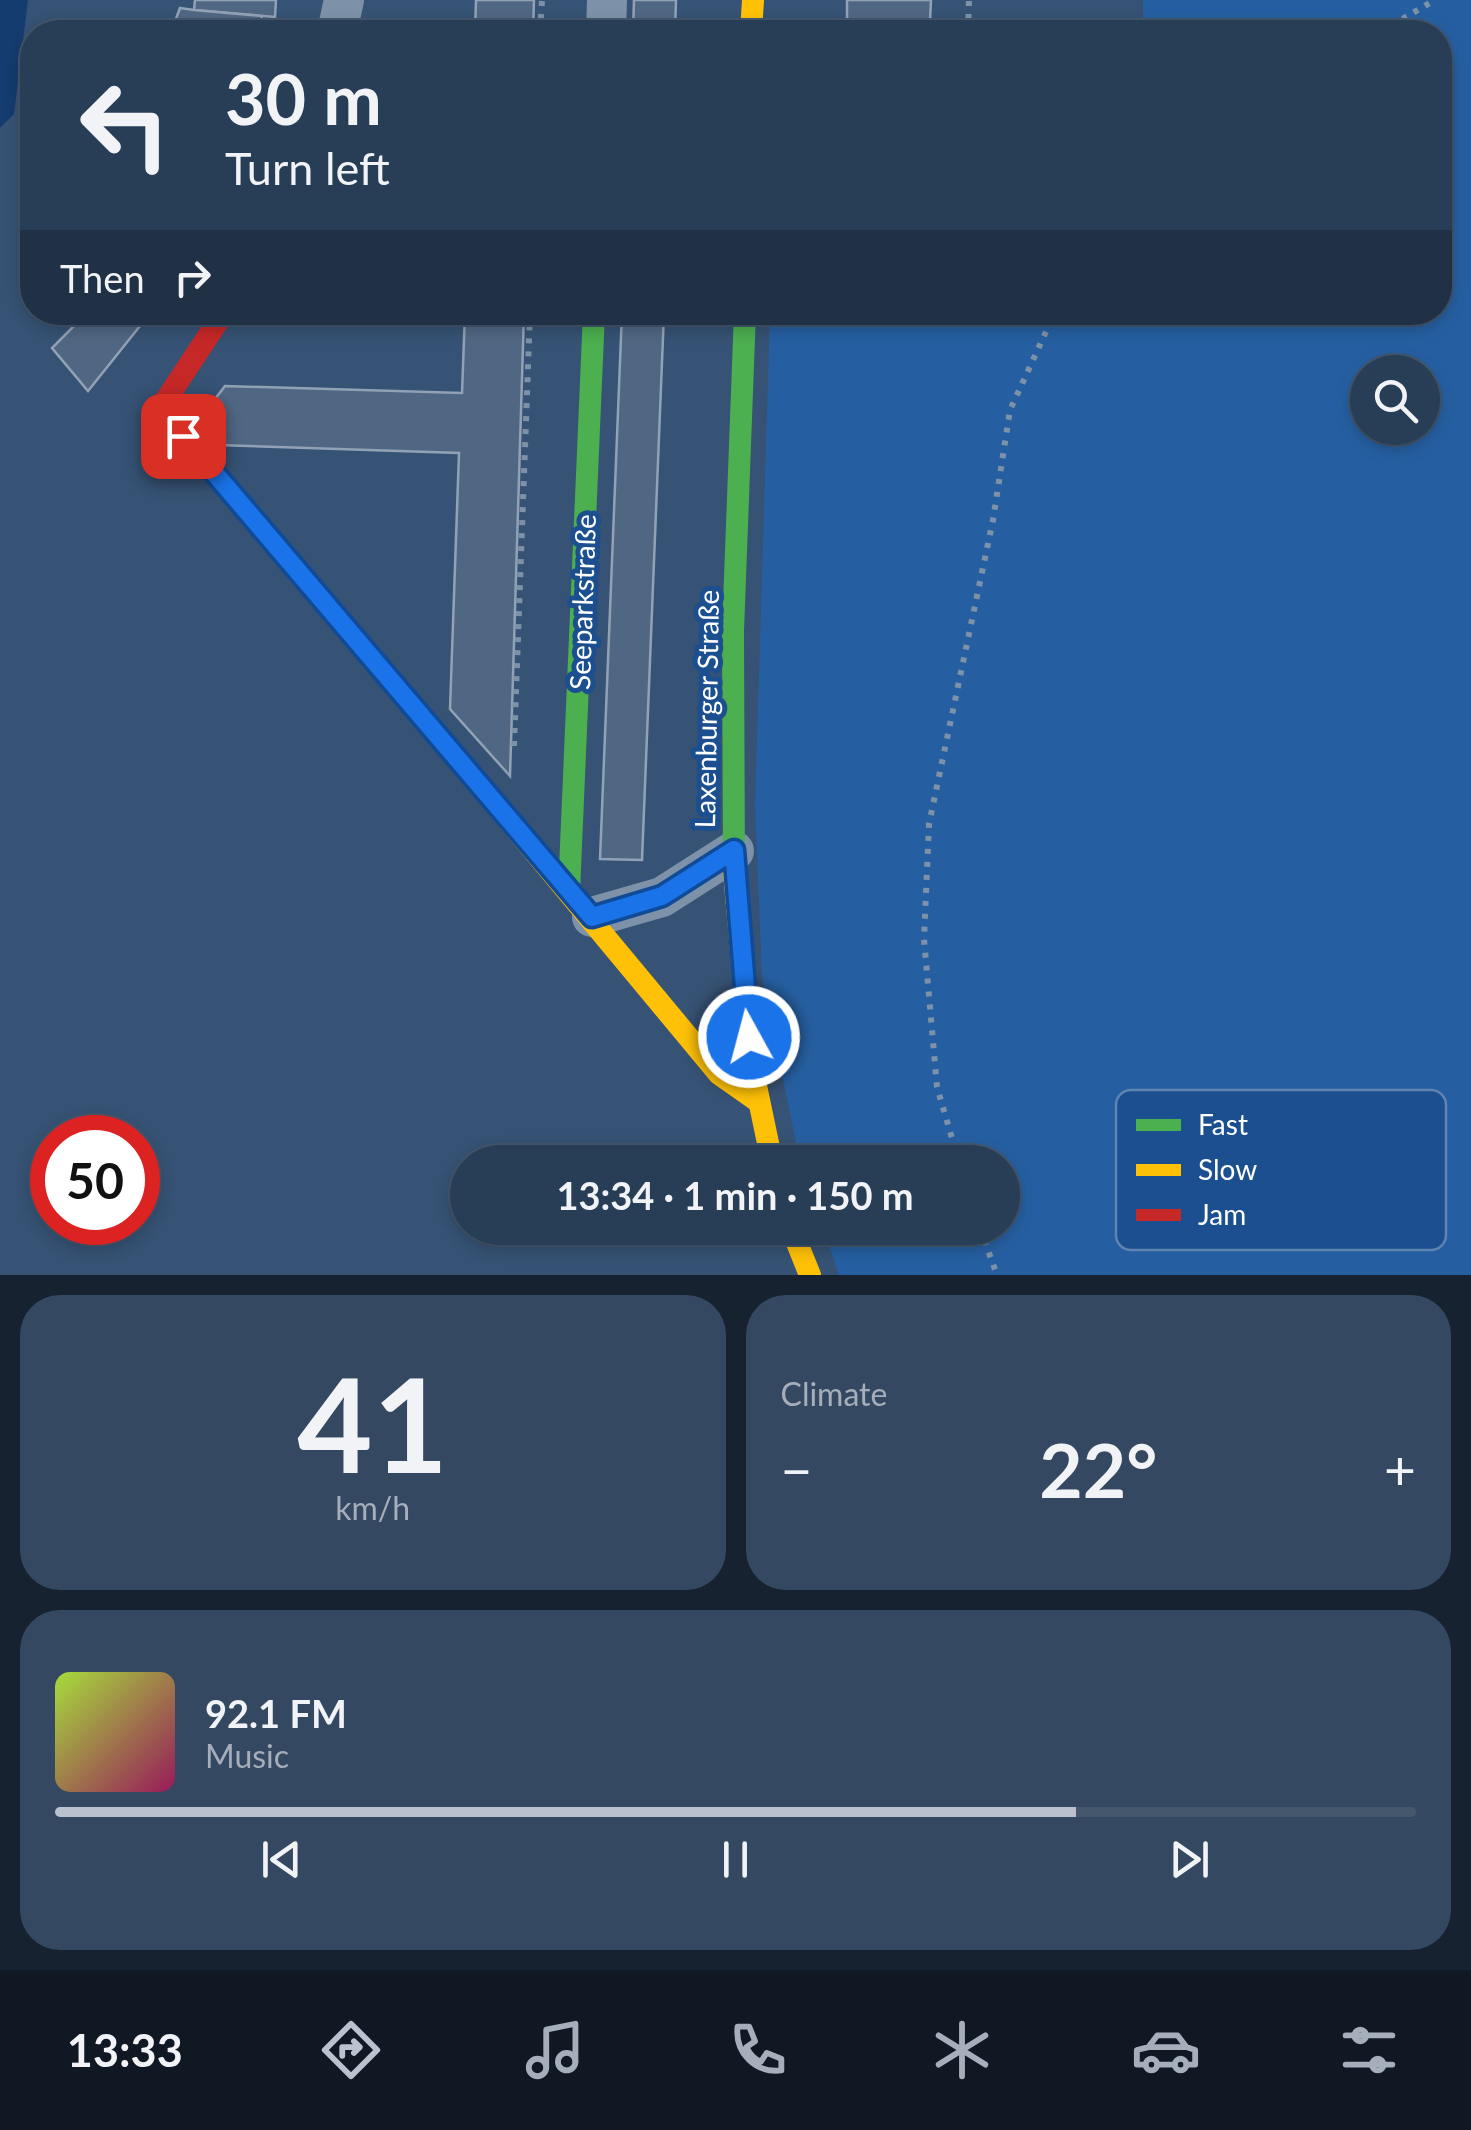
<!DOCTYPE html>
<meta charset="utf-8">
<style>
body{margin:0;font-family:Lato,sans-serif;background:#344961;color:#f1f3f6;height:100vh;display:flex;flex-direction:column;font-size:38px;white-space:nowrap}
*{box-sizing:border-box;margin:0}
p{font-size:32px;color:#a5aeba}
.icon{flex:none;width:55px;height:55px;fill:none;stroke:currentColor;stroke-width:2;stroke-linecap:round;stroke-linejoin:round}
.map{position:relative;height:1275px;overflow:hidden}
.side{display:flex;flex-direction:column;gap:20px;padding:20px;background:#162230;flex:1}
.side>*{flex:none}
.banner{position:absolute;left:20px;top:20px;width:1432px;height:305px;border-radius:40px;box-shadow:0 5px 15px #0003,0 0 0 2px #44576d;background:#283e57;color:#f1f3f6;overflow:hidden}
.controls{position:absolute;left:1350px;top:355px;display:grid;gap:20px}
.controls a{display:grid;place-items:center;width:90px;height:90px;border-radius:50%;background:#283e57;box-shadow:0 5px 15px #0003,0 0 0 2px #44576d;font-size:50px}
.speed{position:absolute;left:30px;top:1115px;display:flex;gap:20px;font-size:50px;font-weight:700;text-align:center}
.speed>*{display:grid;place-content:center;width:130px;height:130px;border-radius:50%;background:#283e57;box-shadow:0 5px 15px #0003,0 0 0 2px #44576d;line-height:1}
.speed .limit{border:15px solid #d22;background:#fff;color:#111}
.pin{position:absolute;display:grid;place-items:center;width:85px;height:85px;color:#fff;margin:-42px;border-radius:20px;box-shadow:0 5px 15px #0006}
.me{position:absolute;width:110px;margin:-55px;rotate:353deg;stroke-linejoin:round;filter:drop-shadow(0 0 8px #0008)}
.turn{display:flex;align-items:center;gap:35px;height:210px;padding:0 40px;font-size:45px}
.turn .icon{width:130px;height:130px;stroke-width:2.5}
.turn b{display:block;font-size:70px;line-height:85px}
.then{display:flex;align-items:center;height:95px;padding:0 40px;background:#0003;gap:20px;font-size:38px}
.big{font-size:75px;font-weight:700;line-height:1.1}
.side .card{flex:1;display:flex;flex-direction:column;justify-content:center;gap:15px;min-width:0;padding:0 35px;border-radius:40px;background:#344961}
.side .dial{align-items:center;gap:0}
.dial b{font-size:130px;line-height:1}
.song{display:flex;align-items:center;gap:30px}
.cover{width:120px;height:120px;border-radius:15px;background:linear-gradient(135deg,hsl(80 70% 55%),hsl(330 70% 35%))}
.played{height:10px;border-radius:5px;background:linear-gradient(90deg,#b9c2ce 75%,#44576d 75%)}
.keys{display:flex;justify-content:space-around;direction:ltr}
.heat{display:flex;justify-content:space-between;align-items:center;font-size:55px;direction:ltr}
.side .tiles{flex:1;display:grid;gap:20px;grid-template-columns:1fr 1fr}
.card:last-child{grid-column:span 2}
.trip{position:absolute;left:450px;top:1145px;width:570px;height:100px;border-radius:50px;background:#283e57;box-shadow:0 5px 15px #0003,0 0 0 2px #44576d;font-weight:700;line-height:100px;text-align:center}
.tabs{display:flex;height:160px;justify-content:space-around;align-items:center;background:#101923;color:#a5aeba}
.tabs .icon{width:70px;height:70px}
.tabs .current{color:#b9c2ce}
.tabs b{font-size:45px;color:#f1f3f6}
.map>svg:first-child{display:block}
.green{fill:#265fa1;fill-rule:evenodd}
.water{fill:#153c6e}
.building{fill:#506783;stroke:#92a2b6;stroke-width:2.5}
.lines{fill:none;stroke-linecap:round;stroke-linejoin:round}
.path{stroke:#7d92a8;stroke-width:6;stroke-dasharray:5 8;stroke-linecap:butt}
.street{stroke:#7d92a8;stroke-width:40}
.fast{stroke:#4caf50;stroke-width:22}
.slow{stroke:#ffc107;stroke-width:22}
.jam{stroke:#c62828;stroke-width:22}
.route-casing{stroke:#114b97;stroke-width:25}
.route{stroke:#1a73e8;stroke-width:18}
.labels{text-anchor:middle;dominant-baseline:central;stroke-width:10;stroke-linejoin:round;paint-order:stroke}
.street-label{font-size:28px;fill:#fff;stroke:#1b4f8f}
.key{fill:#1b4f8f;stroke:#5f84b1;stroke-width:2.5}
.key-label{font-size:28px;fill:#fff}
</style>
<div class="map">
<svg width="1471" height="1275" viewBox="0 0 1471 1275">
<rect width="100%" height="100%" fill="#365274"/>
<!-- green -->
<path class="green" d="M1143 0H1471V1275H839L823 1228H1002V1162H800L762 976 755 806 770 313 1440 312V32H1143ZM1368 372H1422V428H1368Z"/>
<!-- water -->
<polygon class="water" points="0,0 28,0 14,114 0,128"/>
<!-- building -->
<g class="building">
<polygon points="195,0 276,0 275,17 194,10"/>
<polygon points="476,0 534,0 533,32 475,32"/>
<polygon points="634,0 676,0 675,32 633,32"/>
<polygon points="847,0 931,0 930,22 847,19"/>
<polygon points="180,8 194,10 262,16 258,32 171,32"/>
<polygon points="64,312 124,312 140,326 88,391 52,348 73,327 61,317"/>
<polygon points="124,312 151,312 140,326"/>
<polygon points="465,312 524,312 510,776 450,709 459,453 218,445 199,420 225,386 462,393"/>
<polygon points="622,312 664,312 642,860 600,859"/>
</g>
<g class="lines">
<!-- path -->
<g class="path">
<polyline points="540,32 542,0"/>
<polyline points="968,32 969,0"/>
<polyline points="1380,32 1435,0"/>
<polyline points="514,746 530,312"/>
<polyline points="959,1162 937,1087 924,939 929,824 993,520 1010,410 1055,312"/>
<polyline points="980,1228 997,1275"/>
</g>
<!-- street -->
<g class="street">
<polyline points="337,32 344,0"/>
<polyline points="606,32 607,0"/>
<polyline points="592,917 662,897 734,851"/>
</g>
<!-- fast -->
<g class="fast">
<polyline points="734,873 733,631 745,312"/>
<polyline points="569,892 594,312"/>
</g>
<!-- slow -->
<g class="slow">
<polyline points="751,32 753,0"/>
<polyline points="435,732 719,1074 756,1100"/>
<polyline points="734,873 751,1062 772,1162"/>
<polyline points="791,1228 810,1275"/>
</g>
<!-- jam -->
<polyline class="jam" points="224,312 160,409 435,732"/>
</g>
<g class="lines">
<defs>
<polyline id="route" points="183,436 592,917 662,896 734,850 749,1037"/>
</defs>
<!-- route casing -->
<use href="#route" class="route-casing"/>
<!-- route -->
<use href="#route" class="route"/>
</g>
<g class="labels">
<!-- street labels -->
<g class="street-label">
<text transform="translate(582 602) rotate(-88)">Seeparkstraße</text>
<text transform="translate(706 709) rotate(-89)">Laxenburger Straße</text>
</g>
</g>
<!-- legend -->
<rect x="1116" y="1090" width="330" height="160" rx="15" class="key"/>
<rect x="1136" y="1119" width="45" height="12" fill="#4caf50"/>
<rect x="1136" y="1164" width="45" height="12" fill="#ffc107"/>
<rect x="1136" y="1209" width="45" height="12" fill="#c62828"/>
<g class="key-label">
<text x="1198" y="1135">Fast</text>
<text x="1198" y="1180">Slow</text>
<text x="1198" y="1225">Jam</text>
</g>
</svg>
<div class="controls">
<a><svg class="icon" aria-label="search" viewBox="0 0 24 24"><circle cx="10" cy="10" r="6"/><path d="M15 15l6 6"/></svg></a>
</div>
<div class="speed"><div class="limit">50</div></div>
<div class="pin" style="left:183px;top:436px;background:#d93025"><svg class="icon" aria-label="arrive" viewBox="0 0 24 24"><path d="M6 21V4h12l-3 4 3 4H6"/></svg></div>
<svg class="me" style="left:749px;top:1037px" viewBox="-20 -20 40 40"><circle r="17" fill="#1a73e8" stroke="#fff" stroke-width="3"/><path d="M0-11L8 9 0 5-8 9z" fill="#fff"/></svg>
<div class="trip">13:34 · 1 min · 150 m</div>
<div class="banner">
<div class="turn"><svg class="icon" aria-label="left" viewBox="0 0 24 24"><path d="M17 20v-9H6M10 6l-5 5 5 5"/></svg><div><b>30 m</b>Turn left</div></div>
<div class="then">Then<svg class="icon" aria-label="right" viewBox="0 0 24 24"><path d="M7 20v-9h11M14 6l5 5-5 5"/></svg></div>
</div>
</div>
<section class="side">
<div class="tiles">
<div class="card dial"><b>41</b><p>km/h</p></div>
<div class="card"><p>Climate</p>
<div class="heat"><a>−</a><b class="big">22°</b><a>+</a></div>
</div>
<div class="card">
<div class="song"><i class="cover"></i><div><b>92.1 FM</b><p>Music</p></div></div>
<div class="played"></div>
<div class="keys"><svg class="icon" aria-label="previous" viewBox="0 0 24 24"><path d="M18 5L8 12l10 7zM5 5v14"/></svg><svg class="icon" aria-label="pause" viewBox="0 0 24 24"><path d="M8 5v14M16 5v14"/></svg><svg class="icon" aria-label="next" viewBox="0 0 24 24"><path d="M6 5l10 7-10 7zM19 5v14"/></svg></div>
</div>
</div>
</section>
<nav class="tabs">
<b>13:33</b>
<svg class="icon current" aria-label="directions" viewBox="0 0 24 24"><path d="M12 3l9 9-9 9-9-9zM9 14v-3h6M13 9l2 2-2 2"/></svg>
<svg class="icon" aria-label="music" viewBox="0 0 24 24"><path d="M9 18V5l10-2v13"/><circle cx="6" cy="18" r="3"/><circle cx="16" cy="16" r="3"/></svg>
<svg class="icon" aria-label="phone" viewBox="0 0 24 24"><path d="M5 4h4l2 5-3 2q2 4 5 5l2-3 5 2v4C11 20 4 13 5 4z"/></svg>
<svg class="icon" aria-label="climate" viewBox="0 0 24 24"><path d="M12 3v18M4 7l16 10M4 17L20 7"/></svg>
<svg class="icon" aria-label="car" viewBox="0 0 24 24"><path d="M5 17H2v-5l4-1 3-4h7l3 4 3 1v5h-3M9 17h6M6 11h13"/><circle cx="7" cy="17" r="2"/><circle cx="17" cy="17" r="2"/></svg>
<svg class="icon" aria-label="filters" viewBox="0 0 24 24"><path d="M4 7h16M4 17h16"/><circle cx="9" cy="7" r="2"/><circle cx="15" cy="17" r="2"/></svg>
</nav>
